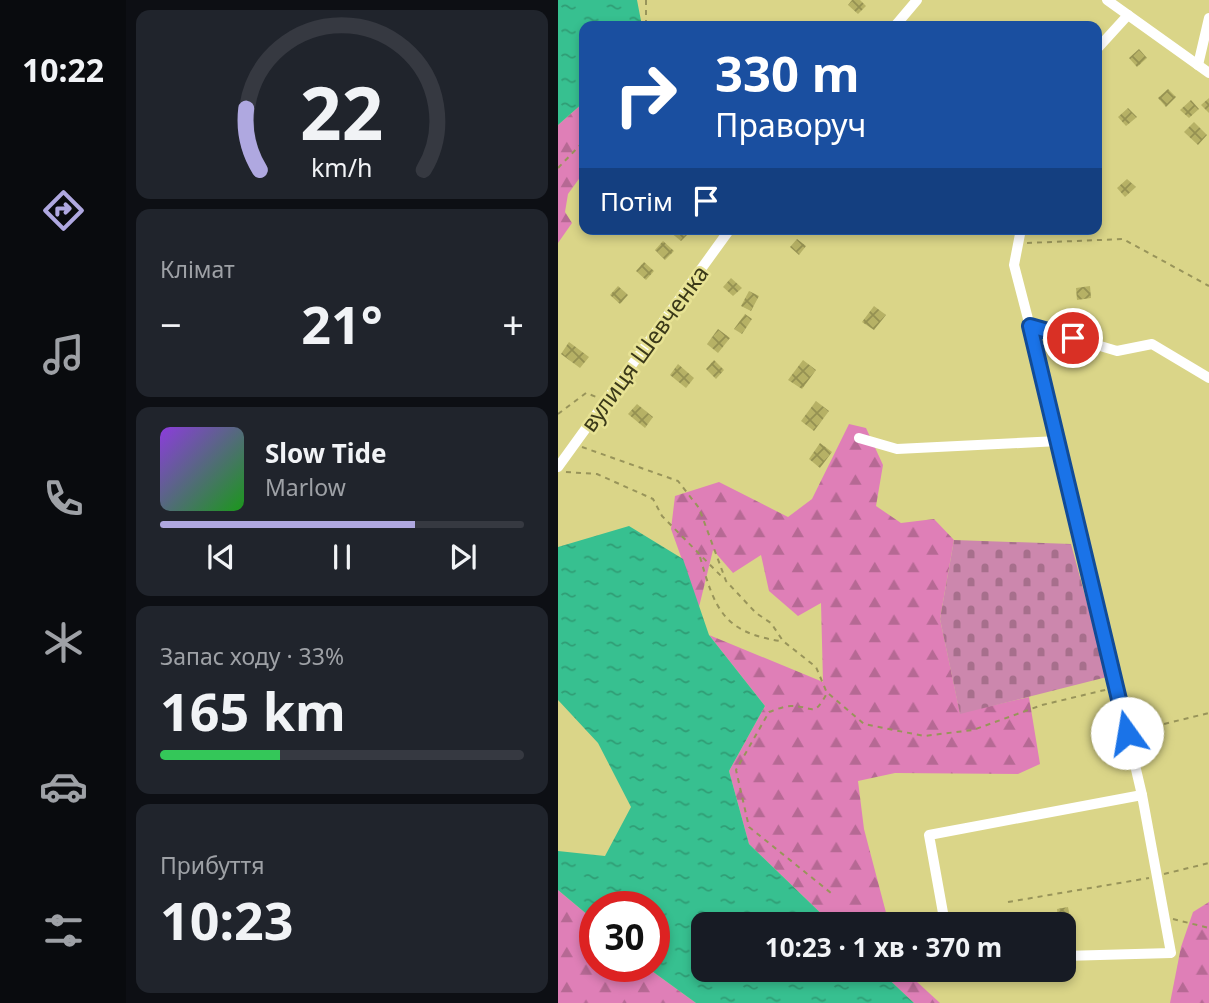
<!DOCTYPE html>
<html lang="uk">
<meta charset="utf-8">
<style>
body{margin:0;font-family:"Noto Sans",sans-serif;background:#20242c;color:#f1f3f6;height:100vh;display:flex;flex-direction:column;font-size:26px;white-space:nowrap}
*{box-sizing:border-box;margin:0}
p{font-size:23px;color:#9ea1a6}
.icon{flex:none;width:38px;height:38px;fill:none;stroke:currentColor;stroke-width:2;stroke-linecap:round;stroke-linejoin:round}
.map{position:relative;flex:1;overflow:hidden}
.panel{display:flex;flex-direction:column;gap:10px;padding:10px;background:#0d0f14;width:432px}
.panel>*{flex:none}
.hud{position:absolute;left:21px;top:21px;width:523px;height:214px;border-radius:14px;box-shadow:0 4px 10px #0003;background:#1a4fa0;color:#fff;overflow:hidden}
.speed{position:absolute;left:21px;top:891px;display:flex;gap:14px;font-size:35px;font-weight:700;text-align:center}
.speed>*{display:grid;place-content:center;width:91px;height:91px;border-radius:50%;background:#171b24;box-shadow:0 4px 10px #0003;line-height:1}
.speed .limit{border:10px solid #d22;background:#fff;color:#111}
.pin{position:absolute;display:grid;place-items:center;width:60px;height:60px;color:#fff;margin:-30px;border:4px solid #fff;border-radius:50%;box-shadow:0 2px 7px #0007}
.me{position:absolute;width:77px;margin:-38px;rotate:347deg;stroke-linejoin:round;filter:drop-shadow(0 0 5px #0008)}
.turn{display:flex;align-items:center;gap:24px;height:147px;padding:0 21px;font-size:32px}
.turn .icon{width:91px;height:91px;stroke-width:2.5}
.turn b{display:block;font-size:49px;line-height:60px}
.then{display:flex;align-items:center;height:66px;padding:0 21px;background:#0003;gap:14px;font-size:26px}
.big{font-size:52px;font-weight:700;line-height:1.1}
.panel .card{flex:1;display:flex;flex-direction:column;justify-content:center;gap:10px;min-width:0;padding:0 24px;border-radius:14px;background:#20242c}
.panel .dial{align-items:center;gap:0}
.dial svg{height:182px;overflow:visible;fill:none;stroke:#363941;stroke-width:7;stroke-linecap:round;text-anchor:middle}
.dial text{fill:#f1f3f6;stroke:none}
.song{display:flex;align-items:center;gap:21px}
.cover{width:84px;height:84px;border-radius:10px;background:linear-gradient(135deg,hsl(270 70% 55%),hsl(120 70% 35%))}
.played{height:7px;border-radius:4px;background:linear-gradient(90deg,#afa8e0 70%,#363941 70%)}
.keys{display:flex;justify-content:space-around;direction:ltr}
.heat{display:flex;justify-content:space-between;align-items:center;font-size:38px;direction:ltr}
.charge{height:10px;border-radius:5px;background:linear-gradient(90deg,#34c759 33%,#363941 0)}
.trip{position:absolute;left:133px;top:912px;width:385px;height:70px;border-radius:14px;background:#171b24;box-shadow:0 4px 10px #0003;font-weight:700;line-height:70px;text-align:center}
main{display:flex;flex:1;min-height:0}
.tab-bar{display:flex;flex-direction:column;width:126px;justify-content:space-around;align-items:center;background:#090b0e;color:#9ea1a6}
.tab-bar .icon{width:49px;height:49px}
.tab-bar .on{color:#afa8e0}
.tab-bar b{font-size:32px;color:#f1f3f6}
.map>svg:first-child{display:block}
.forest{fill:url(#forest-firs)}
.cemetery{fill:url(#cemetery-stones)}
.water{fill:url(#water-ripples)}
.building{fill:url(#building-cross-hatch)}
.lines{fill:none;stroke-linecap:round;stroke-linejoin:round}
.path{stroke:#98945a;stroke-width:2;stroke-dasharray:5 5;stroke-linecap:butt}
.minor{stroke:#fff;stroke-width:10}
.route-casing{stroke:#114b97;stroke-width:18}
.route{stroke:#1a73e8;stroke-width:12}
.labels{text-anchor:middle;dominant-baseline:central;stroke-width:5;stroke-linejoin:round;paint-order:stroke}
.street-label{font-size:23px;fill:#3b3919;stroke:#e7e294}
</style>
<main>
<nav class="tab-bar">
<b>10:22</b>
<svg class="icon on" aria-label="directions" viewBox="0 0 24 24"><path d="M12 3l9 9-9 9-9-9zM9 14v-3h6M13 9l2 2-2 2"/></svg>
<svg class="icon" aria-label="music" viewBox="0 0 24 24"><path d="M9 18V5l10-2v13"/><circle cx="6" cy="18" r="3"/><circle cx="16" cy="16" r="3"/></svg>
<svg class="icon" aria-label="phone" viewBox="0 0 24 24"><path d="M5 4h4l2 5-3 2q2 4 5 5l2-3 5 2v4C11 20 4 13 5 4z"/></svg>
<svg class="icon" aria-label="climate" viewBox="0 0 24 24"><path d="M12 3v18M4 7l16 10M4 17L20 7"/></svg>
<svg class="icon" aria-label="car" viewBox="0 0 24 24"><path d="M5 17H2v-5l4-1 3-4h7l3 4 3 1v5h-3M9 17h6M6 11h13"/><circle cx="7" cy="17" r="2"/><circle cx="17" cy="17" r="2"/></svg>
<svg class="icon" aria-label="filters" viewBox="0 0 24 24"><path d="M4 7h16M4 17h16"/><circle cx="9" cy="7" r="2"/><circle cx="15" cy="17" r="2"/></svg>
</nav>
<section class="panel">
<div class="card dial"><svg viewBox="0 0 100 80">
<path d="M14 69A42 42 0 1 1 86 69"/>
<path d="M14 69A42 42 0 0 1 8 42" stroke="#afa8e0"/>
<text x="50" y="56" font-size="32" font-weight="700">22</text>
<text x="50" y="72" font-size="11">km/h</text>
</svg></div>
<div class="card"><p>Клімат</p>
<div class="heat"><a>−</a><b class="big">21°</b><a>+</a></div>
</div>
<div class="card">
<div class="song"><i class="cover"></i><div><b>Slow Tide</b><p>Marlow</p></div></div>
<div class="played"></div>
<div class="keys"><svg class="icon" aria-label="previous" viewBox="0 0 24 24"><path d="M18 5L8 12l10 7zM5 5v14"/></svg><svg class="icon" aria-label="pause" viewBox="0 0 24 24"><path d="M8 5v14M16 5v14"/></svg><svg class="icon" aria-label="next" viewBox="0 0 24 24"><path d="M6 5l10 7-10 7zM19 5v14"/></svg></div>
</div>
<div class="card"><p>Запас ходу · 33%</p><b class="big">165 km</b><div class="charge"></div></div>
<div class="card"><p>Прибуття</p><b class="big">10:23</b></div>
</section>
<div class="map">
<svg width="651" height="1003" viewBox="0 0 651 1003">
<defs>
<pattern id="forest-firs" width="22" height="20" patternUnits="userSpaceOnUse" patternTransform="scale(1.75)"><rect width="22" height="20" fill="#df7fb7"/><path d="M5 1l3.5 6h-7zM16 11l3.5 6h-7z" fill="#b66994"/></pattern>
<pattern id="cemetery-stones" width="16" height="16" patternUnits="userSpaceOnUse" patternTransform="scale(1.75)"><rect width="16" height="16" fill="#cc87ad"/><path d="M2 7V4a2 2 0 0 1 4 0v3zM10 15v-3a2 2 0 0 1 4 0v3z" fill="#a76f8c"/></pattern>
<pattern id="water-ripples" width="26" height="14" patternUnits="userSpaceOnUse" patternTransform="scale(1.75)"><rect width="26" height="14" fill="#37c090"/><path d="M2 4q2-2 4 0t4 0M15 11q2-2 4 0t4 0" fill="none" stroke="#309d75"/></pattern>
<pattern id="building-cross-hatch" width="8" height="8" patternUnits="userSpaceOnUse" patternTransform="scale(1.75)"><rect width="8" height="8" fill="#b6b165"/><path d="M0 0l8 8M0 8l8-8" fill="none" stroke="#959152"/></pattern>
</defs>
<rect width="100%" height="100%" fill="#dad588"/>
<!-- forest -->
<g class="forest">
<polygon points="26,102 26,172 10,194 7,212 14,223 0,243 0,125"/>
<polygon points="291,424 308,428 325,465 318,506 343,523 376,519 396,540 382,619 402,713 471,697 482,764 460,774 337,773 300,781 306,829 331,924 274,924 191,844 171,771 207,706 151,635 265,682 263,603 240,616 211,591 203,555 175,573 155,550 141,607 113,529 117,496 161,482 230,517 254,499"/>
<polygon points="0,890 37,921 37,966 87,966 138,1003 0,1003"/>
<polygon points="651,902 651,1003 612,1003 623,947 635,912"/>
<polygon points="321,970 346,970 382,1003 356,1003"/>
</g>
<!-- cemetery -->
<polygon class="cemetery" points="396,540 513,544 549,677 402,714 382,619"/>
<!-- water -->
<g class="water">
<polygon points="0,0 79,0 84,26 26,26 26,102 0,125"/>
<polygon points="71,526 125,559 151,635 207,706 171,771 191,844 274,924 145,924 145,970 321,970 356,1003 138,1003 87,966 96,966 96,906 37,906 37,921 0,890 0,851 47,856 73,807 40,743 0,700 0,547"/>
</g>
<!-- building -->
<g class="building">
<polygon points="294,0 302,0 308,6 300,14 290,5"/>
<polygon points="581,49 589,58 579,67 571,58"/>
<polygon points="610,89 618,97 608,107 600,98"/>
<polygon points="651,98 651,113 643,105"/>
<polygon points="633,100 641,109 631,118 622,110"/>
<polygon points="570,108 579,117 568,126 560,117"/>
<polygon points="636,122 649,135 640,145 626,132"/>
<polygon points="569,179 578,187 567,197 559,188"/>
<polygon points="115,229 127,229 131,233 123,241 112,232"/>
<polygon points="239,239 248,246 241,255 232,247"/>
<polygon points="105,241 116,251 107,260 97,250"/>
<polygon points="86,262 96,271 88,280 78,271"/>
<polygon points="173,278 184,288 175,296 165,287"/>
<polygon points="60,286 70,295 62,304 52,295"/>
<polygon points="532,286 533,298 519,300 518,288"/>
<polygon points="191,291 201,296 193,311 183,306"/>
<polygon points="316,306 328,315 316,330 304,322"/>
<polygon points="187,314 194,319 184,334 176,329"/>
<polygon points="160,329 172,338 160,353 149,344"/>
<polygon points="11,342 31,357 22,368 3,354"/>
<polygon points="156,360 166,370 158,379 148,369"/>
<polygon points="245,360 258,370 244,389 230,380"/>
<polygon points="120,364 136,378 128,388 112,375"/>
<polygon points="258,401 271,411 256,431 243,421"/>
<polygon points="79,404 95,417 87,428 70,414"/>
<polygon points="262,443 274,452 262,468 251,459"/>
<polygon points="510,907 512,917 500,919 499,909"/>
</g>
<g class="lines">
<!-- path -->
<g class="path">
<polyline points="88,0 88,26"/>
<polyline points="0,168 26,141"/>
<polyline points="469,243 565,239 651,286"/>
<polyline points="0,414 28,393 41,398"/>
<path d="M24 447 120 481 141 508 168 581 198 613 213 623 225 641 258 667 269 693C255 719 256 706 233 706 226 706 217 710 211 712L178 770 191 827 273 893"/>
<polyline points="8,472 39,474 95,499 104,516 166,579"/>
<path d="M142 557C157 609 165 632 222 641"/>
<polyline points="271,694 306,724 366,736 415,730 484,705 551,689"/>
<polyline points="577,731 651,713"/>
<polyline points="606,874 651,863"/>
<polyline points="450,902 591,878"/>
<polyline points="615,919 651,928"/>
</g>
<!-- minor -->
<g class="minor">
<polyline points="549,0 651,73"/>
<polyline points="337,26 359,0"/>
<polyline points="539,49 570,15"/>
<polyline points="640,65 651,18"/>
<polyline points="463,229 456,265 497,423 584,795 613,953 506,956"/>
<polyline points="472,325 559,351 594,344 651,378"/>
<polyline points="301,438 339,449 501,441"/>
<polyline points="0,467 172,229"/>
<polyline points="387,924 371,835 584,795"/>
</g>
</g>
<g class="lines">
<defs>
<polyline id="route" points="515,338 472,326 569,733"/>
</defs>
<!-- route casing -->
<use href="#route" class="route-casing"/>
<!-- route -->
<use href="#route" class="route"/>
</g>
<g class="labels">
<!-- street labels -->
<g class="street-label">
<text transform="translate(86 348) rotate(-54)">вулиця Шевченка</text>
</g>
</g>
</svg>
<div class="speed"><div class="limit">30</div></div>
<div class="pin" style="left:515px;top:338px;background:#d93025"><svg class="icon" aria-label="arrive" viewBox="0 0 24 24"><path d="M6 21V4h12l-3 4 3 4H6"/></svg></div>
<svg class="me" style="left:569px;top:733px" viewBox="-20 -20 40 40"><circle r="19" fill="#fff"/><path d="M0-13L10 11 0 6-10 11z" fill="#1a73e8"/></svg>
<div class="trip">10:23 · 1 хв · 370 m</div>
<div class="hud">
<div class="turn"><svg class="icon" aria-label="right" viewBox="0 0 24 24"><path d="M7 20v-9h11M14 6l5 5-5 5"/></svg><div><b>330 m</b>Праворуч</div></div>
<div class="then">Потім<svg class="icon" aria-label="arrive" viewBox="0 0 24 24"><path d="M6 21V4h12l-3 4 3 4H6"/></svg></div>
</div>
</div>
</main>
